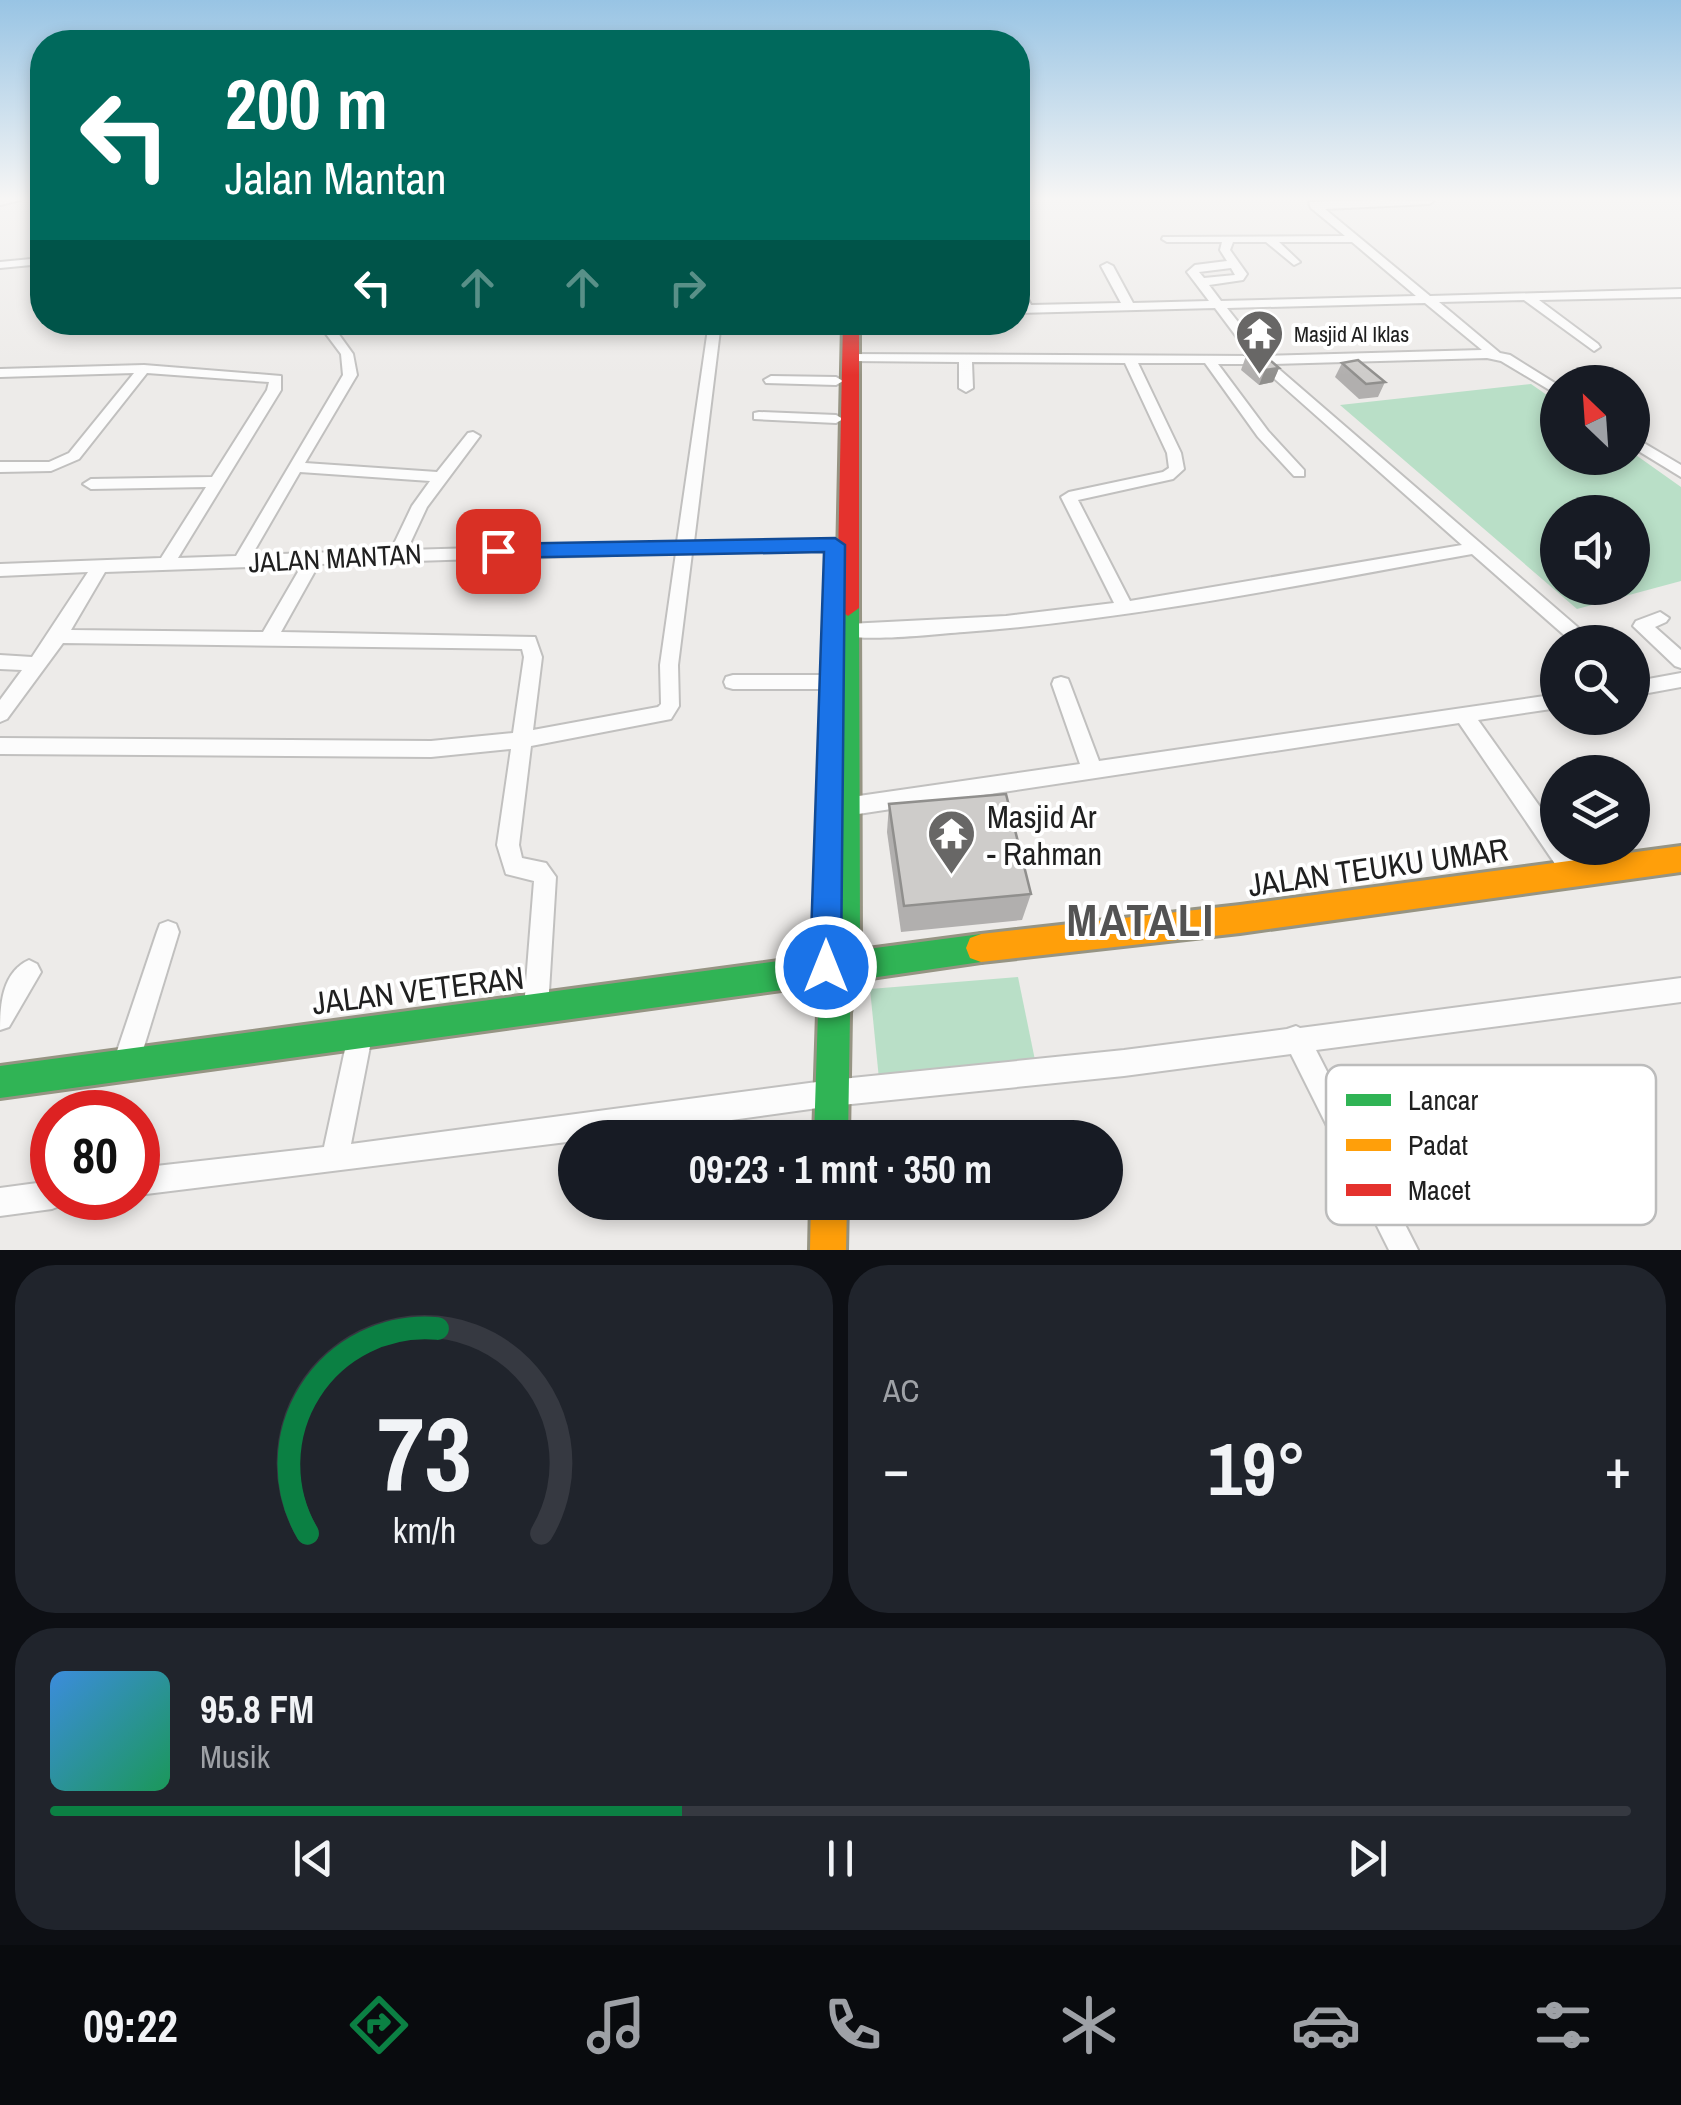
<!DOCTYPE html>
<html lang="id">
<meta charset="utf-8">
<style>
body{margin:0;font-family:"Archivo Narrow",sans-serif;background:#20242c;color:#f1f3f6;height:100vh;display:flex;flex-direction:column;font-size:38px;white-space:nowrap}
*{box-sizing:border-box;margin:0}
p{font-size:32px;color:#9ea1a6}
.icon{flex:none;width:55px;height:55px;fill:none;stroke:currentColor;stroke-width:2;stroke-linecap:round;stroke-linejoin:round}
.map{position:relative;height:1250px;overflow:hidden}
.panel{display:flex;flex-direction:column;gap:15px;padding:15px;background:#0d0f14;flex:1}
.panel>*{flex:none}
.banner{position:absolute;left:30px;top:30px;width:1000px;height:305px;border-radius:40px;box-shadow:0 5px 15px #0003;background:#00695c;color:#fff;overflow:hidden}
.needle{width:65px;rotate:335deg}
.buttons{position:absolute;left:1540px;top:365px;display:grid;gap:20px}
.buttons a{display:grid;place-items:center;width:110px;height:110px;border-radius:50%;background:#171b24;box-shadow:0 5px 15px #0003;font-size:50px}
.speed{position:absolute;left:30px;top:1090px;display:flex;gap:20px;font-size:50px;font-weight:700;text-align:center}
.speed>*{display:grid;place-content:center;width:130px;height:130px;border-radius:50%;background:#171b24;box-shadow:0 5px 15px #0003;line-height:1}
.speed .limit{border:15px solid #d22;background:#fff;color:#111}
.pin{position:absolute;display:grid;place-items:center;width:85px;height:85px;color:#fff;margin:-42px;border-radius:20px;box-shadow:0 5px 15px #0006}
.me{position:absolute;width:110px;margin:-55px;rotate:0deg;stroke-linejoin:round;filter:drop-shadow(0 0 8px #0008)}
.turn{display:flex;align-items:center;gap:35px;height:210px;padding:0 30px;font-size:45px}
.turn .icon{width:130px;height:130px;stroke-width:2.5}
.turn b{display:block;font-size:70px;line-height:85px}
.lanes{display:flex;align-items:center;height:95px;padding:0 30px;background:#0003;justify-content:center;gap:50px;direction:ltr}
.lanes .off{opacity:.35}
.big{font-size:75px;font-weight:700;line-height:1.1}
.panel .tile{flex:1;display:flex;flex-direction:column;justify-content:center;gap:15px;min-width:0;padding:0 35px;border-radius:40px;background:#20242c}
.panel .dial{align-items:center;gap:0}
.dial svg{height:260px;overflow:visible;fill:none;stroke:#363941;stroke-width:7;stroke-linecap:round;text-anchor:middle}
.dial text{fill:#f1f3f6;stroke:none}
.song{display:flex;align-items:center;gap:30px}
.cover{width:120px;height:120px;border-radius:15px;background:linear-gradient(135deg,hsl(210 70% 55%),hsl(150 70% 35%))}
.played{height:10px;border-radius:5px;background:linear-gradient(90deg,#0b8043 40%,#363941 40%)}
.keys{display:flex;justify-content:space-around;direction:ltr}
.heat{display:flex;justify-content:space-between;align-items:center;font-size:55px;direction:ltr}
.panel .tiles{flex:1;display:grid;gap:15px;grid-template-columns:1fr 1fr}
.tile:last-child{grid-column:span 2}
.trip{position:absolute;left:558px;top:1120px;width:565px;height:100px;border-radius:50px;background:#171b24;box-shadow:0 5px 15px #0003;font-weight:700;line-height:100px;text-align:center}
.menu{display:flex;height:160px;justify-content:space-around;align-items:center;background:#090b0e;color:#9ea1a6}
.menu .icon{width:70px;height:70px}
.menu .active{color:#0b8043}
.menu b{font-size:45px;color:#f1f3f6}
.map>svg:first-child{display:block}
.pitch{fill:#b9dfc7;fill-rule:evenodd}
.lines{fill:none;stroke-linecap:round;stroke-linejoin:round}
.street-casing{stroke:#c1c0bf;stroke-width:4}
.fast-casing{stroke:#969483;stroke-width:6}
.slow-casing{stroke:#969483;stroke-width:6}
.jam-casing{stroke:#969483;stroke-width:6}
.street{fill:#fcfcfc;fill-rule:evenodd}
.fast{fill:#30b455;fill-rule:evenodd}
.slow{fill:#ff9f0a;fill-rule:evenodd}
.jam{fill:#e5322d;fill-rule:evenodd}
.wall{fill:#b1afae}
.shaded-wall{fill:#908f8d}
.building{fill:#ceccca;stroke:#908f8d;stroke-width:2.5}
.route{fill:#1a73e8;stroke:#114b97;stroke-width:2.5}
.labels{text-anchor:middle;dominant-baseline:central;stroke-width:8;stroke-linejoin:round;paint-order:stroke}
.far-poi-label{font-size:22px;fill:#202020;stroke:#fff;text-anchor:start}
.street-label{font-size:28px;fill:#202020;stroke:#fff}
.near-poi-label{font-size:32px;fill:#202020;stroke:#fff;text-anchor:start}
.near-street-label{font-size:32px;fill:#202020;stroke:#fff}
.near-district-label{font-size:45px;font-weight:bold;letter-spacing:2.5px;fill:#535353;stroke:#fff}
.key{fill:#fff;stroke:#bcbcbc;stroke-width:2.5}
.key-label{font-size:28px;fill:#202020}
</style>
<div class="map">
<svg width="1681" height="1250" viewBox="0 0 1681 1250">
<rect width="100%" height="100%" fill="#edebe9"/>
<!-- pitch -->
<g class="pitch">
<path d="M1531 384 1557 402 1558 458H1632L1633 453 1681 487V581L1577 609 1340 405ZM1558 512H1632V588H1558Z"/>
<polygon points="1018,977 1036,1065 879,1079 870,989"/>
</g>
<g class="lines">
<defs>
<g id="street">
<polygon points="0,200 21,200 0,205"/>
<path d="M1383 200 1434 201 1429 204 1325 209 1430 296 1681 289V297L1539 300 1598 344 1600 347 1594 351 1524 300 1439 302 1500 353 1510 355 1558 385V395L1501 361 1487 358 1273 364 1589 637 1592 642H1572L1472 554C1303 584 1135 619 964 632 933 634 870 642 842 635L839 630 842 625 848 624 1006 616 1114 603 1061 497 1069 492 1163 472 1169 468 1167 453 1125 363 972 362 973 388 966 392 959 388V362L851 361 846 360V354L1251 356 1215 308 1018 313V287L1022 288 1031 305 1121 303 1101 266 1107 263 1113 266 1133 303 1209 301 1187 272 1195 265 1227 261 1220 250 1222 242H1167L1162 239 1163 237 1345 236 1311 208 1309 202ZM1233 242H1266L1294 265 1300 262 1279 242H1352L1416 296 1221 301 1209 285 1243 280 1247 274 1230 250ZM1231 268 1235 275 1204 278 1199 272ZM1425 303 1482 350 1265 356 1227 308ZM1138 363H1205L1258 437 1294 476H1304V470L1268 431 1218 364H1258L1462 545 1130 601 1078 500 1173 479 1184 469 1181 453Z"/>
<polygon points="42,258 42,264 0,268 0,262"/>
<path d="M317 322H330L353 354 357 375 305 463 437 472 468 433 473 432 480 436 427 507 407 550 677 542 709 322H721L694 542 850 540 858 545 850 550 692 553 678 665 679 706 671 719 531 746 519 845 522 858 546 863 556 877 548 1008 545 1017 536 1020 527 1017 524 1008 534 881 506 874 497 845 511 749 431 757 0 754V738L431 741 513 733 524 657 522 649 63 643 7 719 0 722V700L22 670 0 669V655L32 657 88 572 0 576V564L161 558 206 487 91 489 83 484 91 479 212 477 267 390 269 382 147 373 79 459 51 471 0 472V462H49L69 453 134 373 0 377V369L144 365 281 376V390L178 558 236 556 343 375 341 354ZM300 472 430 481 412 506 391 550 252 555ZM676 553 660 665 661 704 658 707 533 730 542 657 535 637 281 632 319 564ZM302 565 263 632 71 630 105 572Z"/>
<polygon points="771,376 836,377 843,381 836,385 766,383 764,380"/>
<polygon points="759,412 836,415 843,419 836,423 754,419 754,413"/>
<polygon points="1632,436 1681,465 1681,477 1632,447"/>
<polygon points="1660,612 1669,618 1666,622 1655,627 1681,650 1681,668 1675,666 1633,626 1636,621"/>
<polygon points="1681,673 1681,687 1632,696 1632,682"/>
<polygon points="733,675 831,675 838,677 840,682 838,687 831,689 733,689 726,687 724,682 726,677"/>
<polygon points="1061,677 1068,679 1070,684 1099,761 1558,694 1558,708 1478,720 1558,832 1558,848 1569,848 1585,873 1582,880 1574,883 1566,880 1459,723 845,816 838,813 835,807 838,801 845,798 1080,764 1052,684 1054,679"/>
<polygon points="168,921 176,924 179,932 139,1063 135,1072 126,1076 117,1072 113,1063 157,932 160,924"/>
<path d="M29 960 37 964 41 972 9 1027 0 1030C0 1005 2 972 29 960Z"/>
<polygon points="1681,978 1681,1002 1316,1050 1418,1250 1389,1250 1291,1054 1124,1076 832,1106 602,1138 575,1138 575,1141 138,1195 138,1168 324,1147 349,1031 352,1022 361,1019 370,1022 373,1031 351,1144 832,1080 1124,1050 1287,1029 1296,1026 1300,1028"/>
<polygon points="52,1181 52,1198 65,1198 62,1205 52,1209 0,1216 0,1188"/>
</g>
<polygon id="fast" points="848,600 859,608 860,950 981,934 992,938 996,948 992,958 981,962 857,980 850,1013 848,1138 814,1138 818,1013 825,984 0,1098 0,1066 830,954 837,608"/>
<g id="slow">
<polygon points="1681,846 1681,872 1240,933 981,962 970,958 966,948 970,938 981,934 1240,905"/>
<polygon points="811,1202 847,1202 846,1250 810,1250"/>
</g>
<polygon id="jam" points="843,322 859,322 859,608 848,616 837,608"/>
</defs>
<!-- street casing -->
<use href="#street" class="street-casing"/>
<!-- fast casing -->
<use href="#fast" class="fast-casing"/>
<!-- slow casing -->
<use href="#slow" class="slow-casing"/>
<!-- jam casing -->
<use href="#jam" class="jam-casing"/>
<!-- street -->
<use href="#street" class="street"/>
<!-- fast -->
<use href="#fast" class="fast"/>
<!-- slow -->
<use href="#slow" class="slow"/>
<!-- jam -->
<use href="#jam" class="jam"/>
</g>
<!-- wall -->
<g class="wall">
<polygon points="1246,356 1279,368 1273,382 1259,385 1241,370"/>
<polygon points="1342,363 1385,382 1378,397 1359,399 1335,377"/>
<polygon points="889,804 1031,894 1022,920 901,932 887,832"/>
</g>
<!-- shaded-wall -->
<polygon class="shaded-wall" points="1279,368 1273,382 1259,385 1265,370"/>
<!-- building -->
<g class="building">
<polygon points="1262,353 1279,368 1265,370 1246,356"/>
<polygon points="1358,360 1385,382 1366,384 1342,363"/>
<polygon points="1006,794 1031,894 904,906 889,804"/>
</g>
<!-- sky -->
<linearGradient id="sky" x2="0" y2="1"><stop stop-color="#98c4e4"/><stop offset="0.53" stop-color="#f7f6f5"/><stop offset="1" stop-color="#f7f6f5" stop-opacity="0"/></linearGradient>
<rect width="1681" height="375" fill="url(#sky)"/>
<!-- route -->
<polygon class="route" points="835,538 845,545 841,967 836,978 826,982 815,978 810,967 824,552 498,558 488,551 498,544"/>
<!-- icons -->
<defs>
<symbol id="temple-pin" viewBox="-11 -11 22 30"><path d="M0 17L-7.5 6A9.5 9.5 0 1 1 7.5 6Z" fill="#686766" stroke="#fff"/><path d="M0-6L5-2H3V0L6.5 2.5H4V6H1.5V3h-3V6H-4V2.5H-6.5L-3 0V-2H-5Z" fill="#fff"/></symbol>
</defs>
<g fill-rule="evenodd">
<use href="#temple-pin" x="1232" y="306" width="55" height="75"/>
<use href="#temple-pin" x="924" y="806" width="55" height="75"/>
</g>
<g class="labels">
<!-- far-poi labels -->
<g class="far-poi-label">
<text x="1294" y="334">Masjid Al Iklas</text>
</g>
<!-- street labels -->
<g class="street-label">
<text transform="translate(335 558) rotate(-3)">JALAN MANTAN</text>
</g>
<!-- near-poi labels -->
<g class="near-poi-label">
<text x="987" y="816">Masjid Ar<tspan x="987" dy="37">- Rahman</tspan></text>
</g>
<!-- near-street labels -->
<g class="near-street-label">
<text transform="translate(1378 867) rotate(-8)">JALAN TEUKU UMAR</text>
<text transform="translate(418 990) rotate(-7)">JALAN VETERAN</text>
</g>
<!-- near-district labels -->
<g class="near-district-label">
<text x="1141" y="919">MATALI</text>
</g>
</g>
<!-- legend -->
<rect x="1326" y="1065" width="330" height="160" rx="15" class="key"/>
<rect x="1346" y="1094" width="45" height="12" fill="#30b455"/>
<rect x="1346" y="1139" width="45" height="12" fill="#ff9f0a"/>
<rect x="1346" y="1184" width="45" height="12" fill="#e5322d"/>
<g class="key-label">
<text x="1408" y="1110">Lancar</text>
<text x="1408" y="1155">Padat</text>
<text x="1408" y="1200">Macet</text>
</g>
</svg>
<div class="buttons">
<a><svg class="needle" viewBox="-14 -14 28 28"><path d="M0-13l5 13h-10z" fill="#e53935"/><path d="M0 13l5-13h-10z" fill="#9ea1a6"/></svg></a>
<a><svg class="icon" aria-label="sound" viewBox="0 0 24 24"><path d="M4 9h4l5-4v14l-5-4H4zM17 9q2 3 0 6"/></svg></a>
<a><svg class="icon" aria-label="search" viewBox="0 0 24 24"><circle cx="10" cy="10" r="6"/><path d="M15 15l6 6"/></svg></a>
<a><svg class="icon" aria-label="layers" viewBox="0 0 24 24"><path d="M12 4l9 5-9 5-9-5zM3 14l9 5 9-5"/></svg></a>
</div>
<div class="speed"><div class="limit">80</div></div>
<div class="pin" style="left:498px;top:551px;background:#d93025"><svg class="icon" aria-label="arrive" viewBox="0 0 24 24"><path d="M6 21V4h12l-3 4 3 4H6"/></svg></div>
<svg class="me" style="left:826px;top:967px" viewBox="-20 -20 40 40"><circle r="17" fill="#1a73e8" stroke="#fff" stroke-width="3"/><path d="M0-11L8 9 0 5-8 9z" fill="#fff"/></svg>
<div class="trip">09:23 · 1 mnt · 350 m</div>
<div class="banner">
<div class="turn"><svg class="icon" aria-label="left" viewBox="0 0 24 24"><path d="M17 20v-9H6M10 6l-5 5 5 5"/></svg><div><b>200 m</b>Jalan Mantan</div></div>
<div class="lanes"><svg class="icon" aria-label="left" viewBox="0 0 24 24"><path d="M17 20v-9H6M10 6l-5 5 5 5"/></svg><svg class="icon off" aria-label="ahead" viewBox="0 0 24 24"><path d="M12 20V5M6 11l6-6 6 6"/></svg><svg class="icon off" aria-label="ahead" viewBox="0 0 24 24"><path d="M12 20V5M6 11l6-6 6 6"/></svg><svg class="icon off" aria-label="right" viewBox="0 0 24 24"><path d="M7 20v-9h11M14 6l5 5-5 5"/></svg></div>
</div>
</div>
<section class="panel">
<div class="tiles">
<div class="tile dial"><svg viewBox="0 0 100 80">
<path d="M14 69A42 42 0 1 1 86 69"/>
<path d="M14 69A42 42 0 0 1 54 6" stroke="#0b8043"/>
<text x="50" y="56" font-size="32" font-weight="700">73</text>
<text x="50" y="72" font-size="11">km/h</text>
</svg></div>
<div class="tile"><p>AC</p>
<div class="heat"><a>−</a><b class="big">19°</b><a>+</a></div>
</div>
<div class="tile">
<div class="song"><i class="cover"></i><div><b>95.8 FM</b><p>Musik</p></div></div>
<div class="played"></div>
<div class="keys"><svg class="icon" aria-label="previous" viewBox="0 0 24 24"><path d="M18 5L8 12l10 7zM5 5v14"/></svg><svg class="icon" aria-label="pause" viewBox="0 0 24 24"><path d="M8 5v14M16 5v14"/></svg><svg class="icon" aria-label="next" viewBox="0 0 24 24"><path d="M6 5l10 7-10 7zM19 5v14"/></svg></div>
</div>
</div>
</section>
<nav class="menu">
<b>09:22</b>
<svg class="icon active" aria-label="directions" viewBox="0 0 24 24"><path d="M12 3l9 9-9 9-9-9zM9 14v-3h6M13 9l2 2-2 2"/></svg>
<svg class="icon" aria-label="music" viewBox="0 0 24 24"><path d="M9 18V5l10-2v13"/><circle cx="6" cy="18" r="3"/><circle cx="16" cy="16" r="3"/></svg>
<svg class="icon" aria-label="phone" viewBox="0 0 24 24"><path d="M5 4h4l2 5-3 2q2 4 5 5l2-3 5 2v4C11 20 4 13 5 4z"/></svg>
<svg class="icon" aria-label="climate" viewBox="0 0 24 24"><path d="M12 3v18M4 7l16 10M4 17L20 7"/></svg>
<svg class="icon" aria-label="car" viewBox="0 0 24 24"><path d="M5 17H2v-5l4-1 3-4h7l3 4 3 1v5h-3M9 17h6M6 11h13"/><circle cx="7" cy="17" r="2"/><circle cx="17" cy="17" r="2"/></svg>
<svg class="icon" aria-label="filters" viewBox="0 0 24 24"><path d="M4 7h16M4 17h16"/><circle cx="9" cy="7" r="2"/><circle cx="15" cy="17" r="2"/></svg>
</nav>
